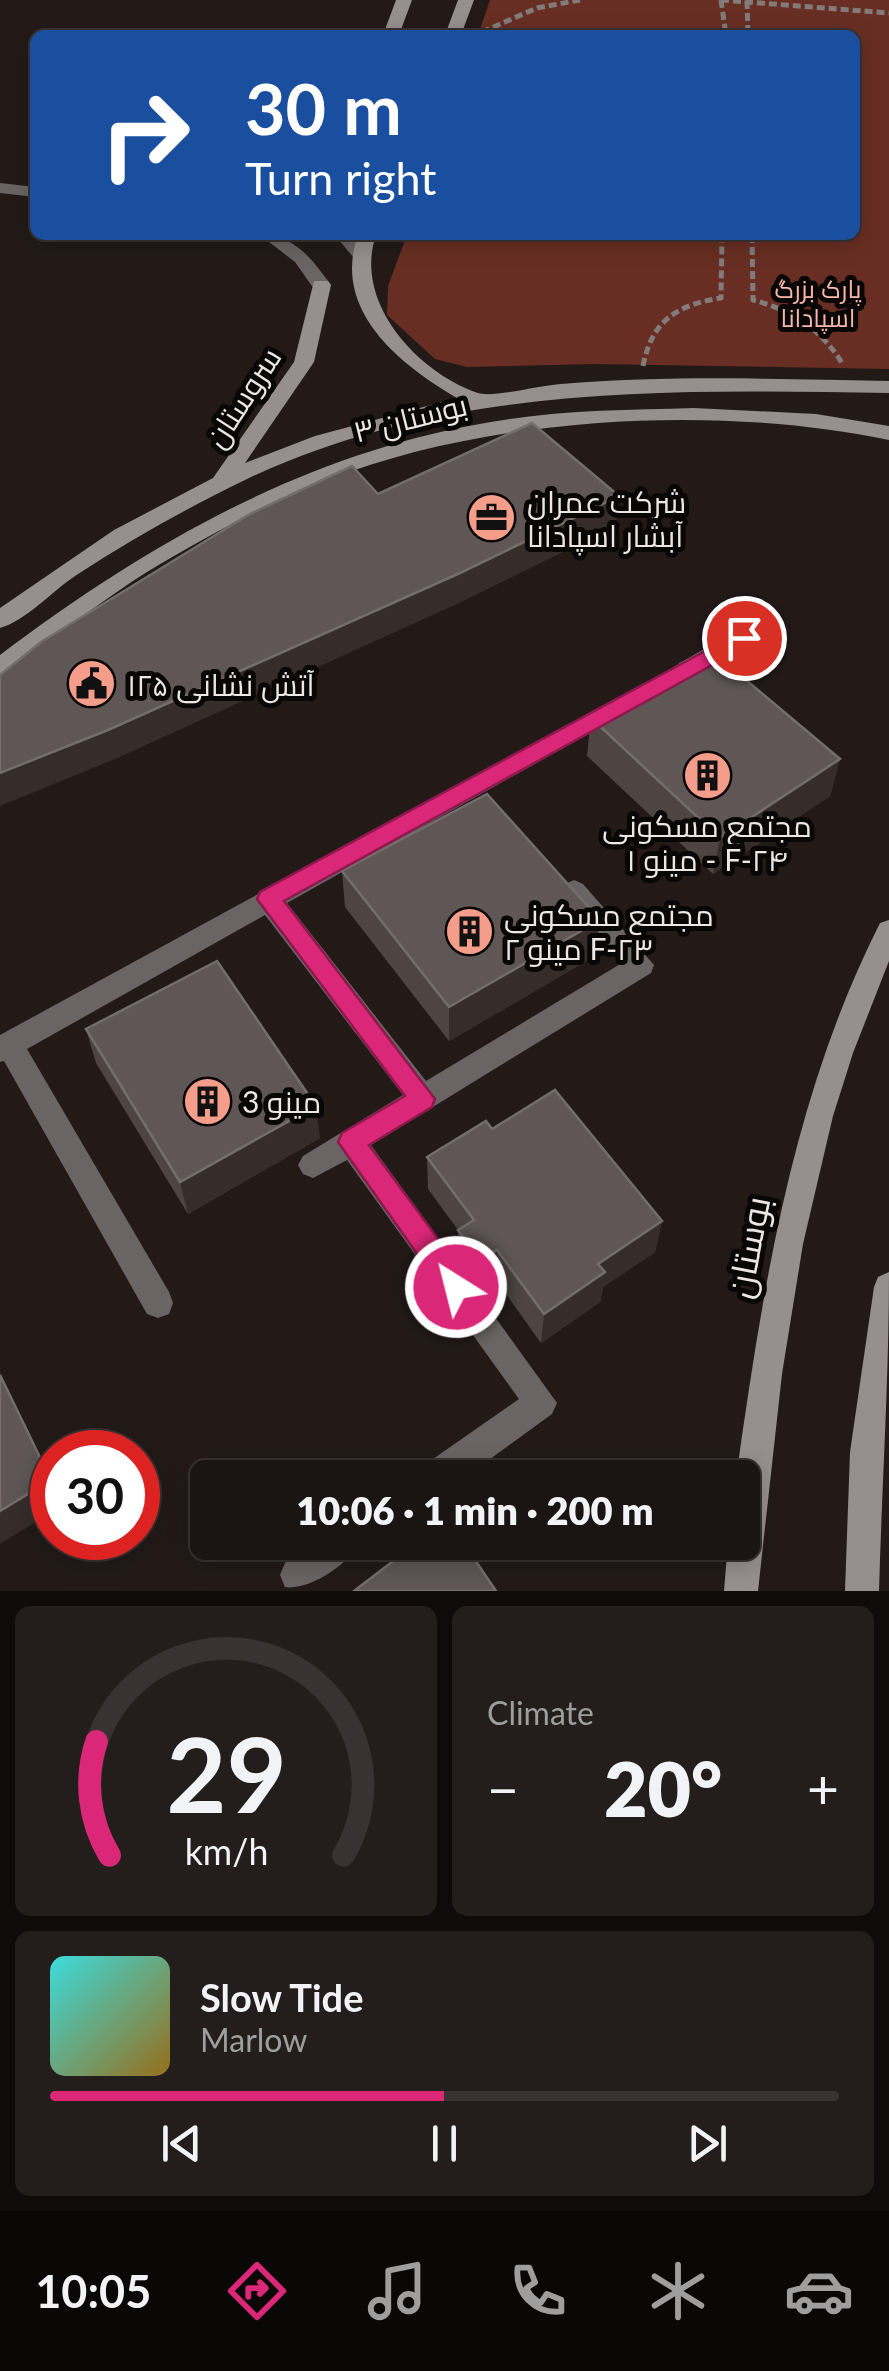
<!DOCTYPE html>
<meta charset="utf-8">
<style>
body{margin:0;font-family:Lato,Cairo,sans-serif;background:#231d1b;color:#f1f3f6;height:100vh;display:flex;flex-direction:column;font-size:38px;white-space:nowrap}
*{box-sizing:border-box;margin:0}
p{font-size:32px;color:#9f9e9f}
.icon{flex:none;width:55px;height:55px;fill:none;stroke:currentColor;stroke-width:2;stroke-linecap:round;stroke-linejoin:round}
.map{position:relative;height:1591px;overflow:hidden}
.side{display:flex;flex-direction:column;gap:15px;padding:15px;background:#0e0b0a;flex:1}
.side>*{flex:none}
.top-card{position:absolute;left:30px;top:30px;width:830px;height:210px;border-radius:15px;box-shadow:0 5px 25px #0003,0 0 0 2px #383332;background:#1a4fa0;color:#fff;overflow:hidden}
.speed{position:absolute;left:30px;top:1430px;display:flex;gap:20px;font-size:50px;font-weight:700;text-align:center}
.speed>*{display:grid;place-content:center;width:130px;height:130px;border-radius:50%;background:#1a1412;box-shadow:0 5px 25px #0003,0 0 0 2px #383332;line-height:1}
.speed .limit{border:15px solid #d22;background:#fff;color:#111}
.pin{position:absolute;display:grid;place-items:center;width:85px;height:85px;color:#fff;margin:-42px;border:5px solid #fff;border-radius:50%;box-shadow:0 2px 10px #0007}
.me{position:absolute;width:110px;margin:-55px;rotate:324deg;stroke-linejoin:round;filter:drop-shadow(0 0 8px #0008)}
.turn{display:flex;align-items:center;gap:35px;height:210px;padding:0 50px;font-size:45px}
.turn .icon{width:130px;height:130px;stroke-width:2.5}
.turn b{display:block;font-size:70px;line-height:85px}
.big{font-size:75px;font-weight:800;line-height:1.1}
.side .widget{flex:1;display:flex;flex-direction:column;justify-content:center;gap:15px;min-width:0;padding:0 35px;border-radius:15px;background:#231d1b}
.side .dial{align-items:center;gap:0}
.dial svg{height:260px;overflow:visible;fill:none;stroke:#383332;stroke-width:7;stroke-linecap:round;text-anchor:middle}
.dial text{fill:#f1f3f6;stroke:none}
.song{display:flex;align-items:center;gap:30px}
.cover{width:120px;height:120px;border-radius:15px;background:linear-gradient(135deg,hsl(180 70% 55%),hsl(40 70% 35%))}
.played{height:10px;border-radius:5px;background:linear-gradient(90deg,#db2777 50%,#383332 50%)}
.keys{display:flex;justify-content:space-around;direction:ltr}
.heat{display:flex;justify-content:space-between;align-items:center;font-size:55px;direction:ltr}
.side .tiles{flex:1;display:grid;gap:15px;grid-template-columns:1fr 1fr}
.widget:last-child{grid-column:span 2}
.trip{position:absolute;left:190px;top:1460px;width:570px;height:100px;border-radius:15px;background:#1a1412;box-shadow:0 5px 25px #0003,0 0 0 2px #383332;font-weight:800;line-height:100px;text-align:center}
.tabs{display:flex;height:160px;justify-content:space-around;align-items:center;background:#0a0807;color:#9f9e9f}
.tabs .icon{width:70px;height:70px}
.tabs .on{color:#db2777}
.tabs b{font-size:45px;color:#f1f3f6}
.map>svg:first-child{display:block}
.green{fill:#682e23}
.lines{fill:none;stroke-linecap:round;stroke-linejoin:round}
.path{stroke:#827b79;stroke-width:5;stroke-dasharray:8 4;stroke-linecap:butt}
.street{fill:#6a6564;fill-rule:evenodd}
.secondary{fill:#968f8d;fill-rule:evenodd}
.wall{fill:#4e4543}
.shaded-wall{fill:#362d2b}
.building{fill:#5f5655;stroke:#756d6b;stroke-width:2.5}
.route{fill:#db2777;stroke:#8e194d;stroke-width:2.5}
.labels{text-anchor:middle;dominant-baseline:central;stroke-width:10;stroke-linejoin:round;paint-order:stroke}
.far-park-label{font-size:25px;fill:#f8b7aa;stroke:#090606}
.street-label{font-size:30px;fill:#ece6e5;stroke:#090606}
.poi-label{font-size:30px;fill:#ece6e5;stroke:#090606;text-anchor:start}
.near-street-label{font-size:35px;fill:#ece6e5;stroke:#090606}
</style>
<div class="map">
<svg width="889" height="1591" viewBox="0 0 889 1591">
<rect width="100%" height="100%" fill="#231a18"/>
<!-- green -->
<polygon class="green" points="490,0 889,0 889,369 596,364 467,367 435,359 387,315 388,286 407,235 855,235 855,35 478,35"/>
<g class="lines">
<!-- path -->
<g class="path">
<polyline points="721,0 889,13"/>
<polyline points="721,0 726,35"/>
<polyline points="747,1 748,35"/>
<polyline points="482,32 537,8 580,0"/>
<path d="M752 235 753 300C791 310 821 329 842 363"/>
<path d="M643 366C652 320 677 305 721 298L722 235"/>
</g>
<!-- street -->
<g class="street">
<polygon points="0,183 35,187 35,197 0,193"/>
<path d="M260 235C295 235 311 258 331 285L328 289H314L295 262Z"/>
<polygon points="335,235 354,235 369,253 360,259 353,257"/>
<polygon points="744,630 752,632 756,638 752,644 695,675 679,675 675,669 679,663"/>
<polygon points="621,696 629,699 633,705 629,711 287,903 426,1081 622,963 565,898 561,891 565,884 574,880 583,884 654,965 651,973 371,1145 557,1403 552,1414 464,1478 419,1478 423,1466 519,1399 347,1160 313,1178 303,1174 298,1165 303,1156 403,1095 265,915 27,1049 169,1292 173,1303 169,1314 158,1318 147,1314 4,1061 0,1062 0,1035"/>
<path d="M313 1542H359C350 1564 308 1591 285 1587L280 1575 285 1563Z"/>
</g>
<!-- secondary -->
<g class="secondary">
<polygon points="396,0 412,0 399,35 383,35"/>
<polygon points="458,0 474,0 461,35 445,35"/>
<path d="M358 235H376C353 302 417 372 478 393 493 398 541 385 561 384 670 375 780 379 889 381V393C670 390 450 383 247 479 187 508 130 540 75 576 51 592 27 620 0 628V608L114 530 213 478 294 362 314 281H328L331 285 314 362 245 463 315 436 457 398C401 365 331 311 358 235Z"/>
<path d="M694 408 816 414 889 426V440C718 404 493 416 330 479 276 500 224 527 174 556 135 578 97 605 62 632 43 647 22 669 0 676V655C150 542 309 451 497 421 562 410 628 410 694 408Z"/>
<path d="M889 920V961L853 1053 833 1116 803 1244 782 1374 758 1591H724L728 1542H742V1478H736C763 1287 792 1097 880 923Z"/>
<path d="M889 1272C889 1379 882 1484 879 1591H845L850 1452 874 1287 878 1277Z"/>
</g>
</g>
<!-- wall -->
<g class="wall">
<polygon points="591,718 840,759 830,796 713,874 587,756"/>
<polygon points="342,871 600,920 595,956 449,1041 345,907"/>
<polygon points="86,1029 320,1138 188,1214 96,1063"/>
<polygon points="492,1129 662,1221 655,1252 603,1287 600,1302 541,1343 496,1280 479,1291 457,1261 458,1230 428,1189 427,1157"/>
</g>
<!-- shaded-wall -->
<g class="shaded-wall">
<polygon points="619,496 616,526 459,603 115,759 0,806 0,773"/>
<polygon points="840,759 830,796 713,874 720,838"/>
<polygon points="600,920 595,956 449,1041 449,1007"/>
<polygon points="316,1106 320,1138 188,1214 180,1182"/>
<polygon points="662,1221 655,1252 603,1287 600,1302 541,1343 544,1314 598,1264"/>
<polygon points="497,1250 496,1280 479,1291 480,1261"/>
<polygon points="0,1372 52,1480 52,1512 0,1544"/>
</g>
<!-- building -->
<g class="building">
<polygon points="532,423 619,496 460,573 108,730 0,773 0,675 41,642 248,515 352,466 378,494"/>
<polygon points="708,648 840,759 720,838 591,718"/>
<polygon points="487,794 600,920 449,1007 342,871"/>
<polygon points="217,961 316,1106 180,1182 86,1029"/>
<polygon points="555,1090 662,1221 598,1264 605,1272 544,1314 497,1250 480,1261 458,1230 474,1220 427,1157 486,1121 492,1129"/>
<polygon points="0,1375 51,1480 0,1511"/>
<polygon points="418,1542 463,1542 496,1591 354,1591"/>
</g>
<!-- route -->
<polygon class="route" points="744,630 752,632 755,638 752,643 284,901 435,1099 432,1107 369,1145 466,1277 470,1287 466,1296 456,1300 447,1296 338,1142 342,1133 405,1096 257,899 260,892"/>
<!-- icons -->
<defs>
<symbol id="office-disc" viewBox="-11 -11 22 22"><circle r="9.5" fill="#f49d8b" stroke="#090606"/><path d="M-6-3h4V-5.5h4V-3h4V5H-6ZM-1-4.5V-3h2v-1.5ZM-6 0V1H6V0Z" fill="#111"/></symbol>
<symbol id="civic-disc" viewBox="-11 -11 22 22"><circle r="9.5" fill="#f49d8b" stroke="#090606"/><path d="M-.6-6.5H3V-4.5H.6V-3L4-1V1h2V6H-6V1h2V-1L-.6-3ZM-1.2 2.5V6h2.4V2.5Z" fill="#111"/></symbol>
<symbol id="building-disc" viewBox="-11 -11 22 22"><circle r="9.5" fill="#f49d8b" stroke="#090606"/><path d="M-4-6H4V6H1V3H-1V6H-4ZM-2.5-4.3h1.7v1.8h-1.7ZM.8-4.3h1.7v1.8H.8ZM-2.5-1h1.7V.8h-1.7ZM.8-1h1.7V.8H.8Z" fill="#111"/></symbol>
</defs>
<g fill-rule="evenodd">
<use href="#office-disc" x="464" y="490" width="55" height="55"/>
<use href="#civic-disc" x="64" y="656" width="55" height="55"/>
<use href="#building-disc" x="680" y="748" width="55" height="55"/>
<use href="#building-disc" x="442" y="904" width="55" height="55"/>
<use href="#building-disc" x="180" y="1074" width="55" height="55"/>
</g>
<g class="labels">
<!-- far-park labels -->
<g class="far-park-label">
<text x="818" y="288">پارک بزرگ<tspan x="818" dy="29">اسپادانا</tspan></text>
</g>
<!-- street labels -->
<g class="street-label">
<text transform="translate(242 397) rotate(-57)">سروستان</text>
<text transform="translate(410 417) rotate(-14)">بوستان ۳</text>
</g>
<!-- poi labels -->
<g class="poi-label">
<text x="527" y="501">شرکت عمران<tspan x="527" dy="34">آبشار اسپادانا</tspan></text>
<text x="127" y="684">آتش نشانی ۱۲۵</text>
<text x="707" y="825" text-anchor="middle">مجتمع مسکونی<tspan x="707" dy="34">مینو ۱ - F-۲۴</tspan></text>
<text x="504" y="914">مجتمع مسکونی<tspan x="504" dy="34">مینو ۲ F-۲۳</tspan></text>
<text x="242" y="1101">مینو 3</text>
</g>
<!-- near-street labels -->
<g class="near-street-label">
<text transform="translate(747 1247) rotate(-79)">بوستان</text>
</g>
</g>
</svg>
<div class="speed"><div class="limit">30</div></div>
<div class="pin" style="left:744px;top:638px;background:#d93025"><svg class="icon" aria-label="arrive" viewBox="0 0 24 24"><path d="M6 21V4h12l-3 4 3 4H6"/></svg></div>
<svg class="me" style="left:456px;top:1287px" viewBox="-20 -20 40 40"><circle r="17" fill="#db2777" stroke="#fff" stroke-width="3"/><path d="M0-11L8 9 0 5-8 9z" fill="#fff"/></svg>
<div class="trip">10:06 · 1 min · 200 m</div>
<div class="top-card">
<div class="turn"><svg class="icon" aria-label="right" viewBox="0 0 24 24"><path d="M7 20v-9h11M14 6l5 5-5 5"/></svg><div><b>30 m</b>Turn right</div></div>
</div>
</div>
<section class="side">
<div class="tiles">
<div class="widget dial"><svg viewBox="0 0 100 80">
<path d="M14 69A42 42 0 1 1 86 69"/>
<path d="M14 69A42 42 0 0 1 10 34" stroke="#db2777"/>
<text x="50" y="56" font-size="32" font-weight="700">29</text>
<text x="50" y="72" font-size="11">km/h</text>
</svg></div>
<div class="widget"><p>Climate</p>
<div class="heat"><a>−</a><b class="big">20°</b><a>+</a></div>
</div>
<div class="widget">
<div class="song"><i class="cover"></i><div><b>Slow Tide</b><p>Marlow</p></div></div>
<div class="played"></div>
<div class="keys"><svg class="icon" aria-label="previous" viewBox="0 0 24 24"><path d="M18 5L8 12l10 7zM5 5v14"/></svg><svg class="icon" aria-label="pause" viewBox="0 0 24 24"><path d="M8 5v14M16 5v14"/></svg><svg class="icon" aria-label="next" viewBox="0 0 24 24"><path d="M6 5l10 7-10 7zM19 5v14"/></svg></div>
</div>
</div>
</section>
<nav class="tabs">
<b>10:05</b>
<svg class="icon on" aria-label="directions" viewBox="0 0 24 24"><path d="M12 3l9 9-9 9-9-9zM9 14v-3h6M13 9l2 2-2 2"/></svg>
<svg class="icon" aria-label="music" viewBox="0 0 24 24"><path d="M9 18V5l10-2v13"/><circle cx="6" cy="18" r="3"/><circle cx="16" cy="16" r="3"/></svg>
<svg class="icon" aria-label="phone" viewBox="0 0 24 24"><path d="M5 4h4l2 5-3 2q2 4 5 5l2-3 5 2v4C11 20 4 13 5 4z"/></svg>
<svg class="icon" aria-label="climate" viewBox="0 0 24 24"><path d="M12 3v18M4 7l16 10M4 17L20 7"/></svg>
<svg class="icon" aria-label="car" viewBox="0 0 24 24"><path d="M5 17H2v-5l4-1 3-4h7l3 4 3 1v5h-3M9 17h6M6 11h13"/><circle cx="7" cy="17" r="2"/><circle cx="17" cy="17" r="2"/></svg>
</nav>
